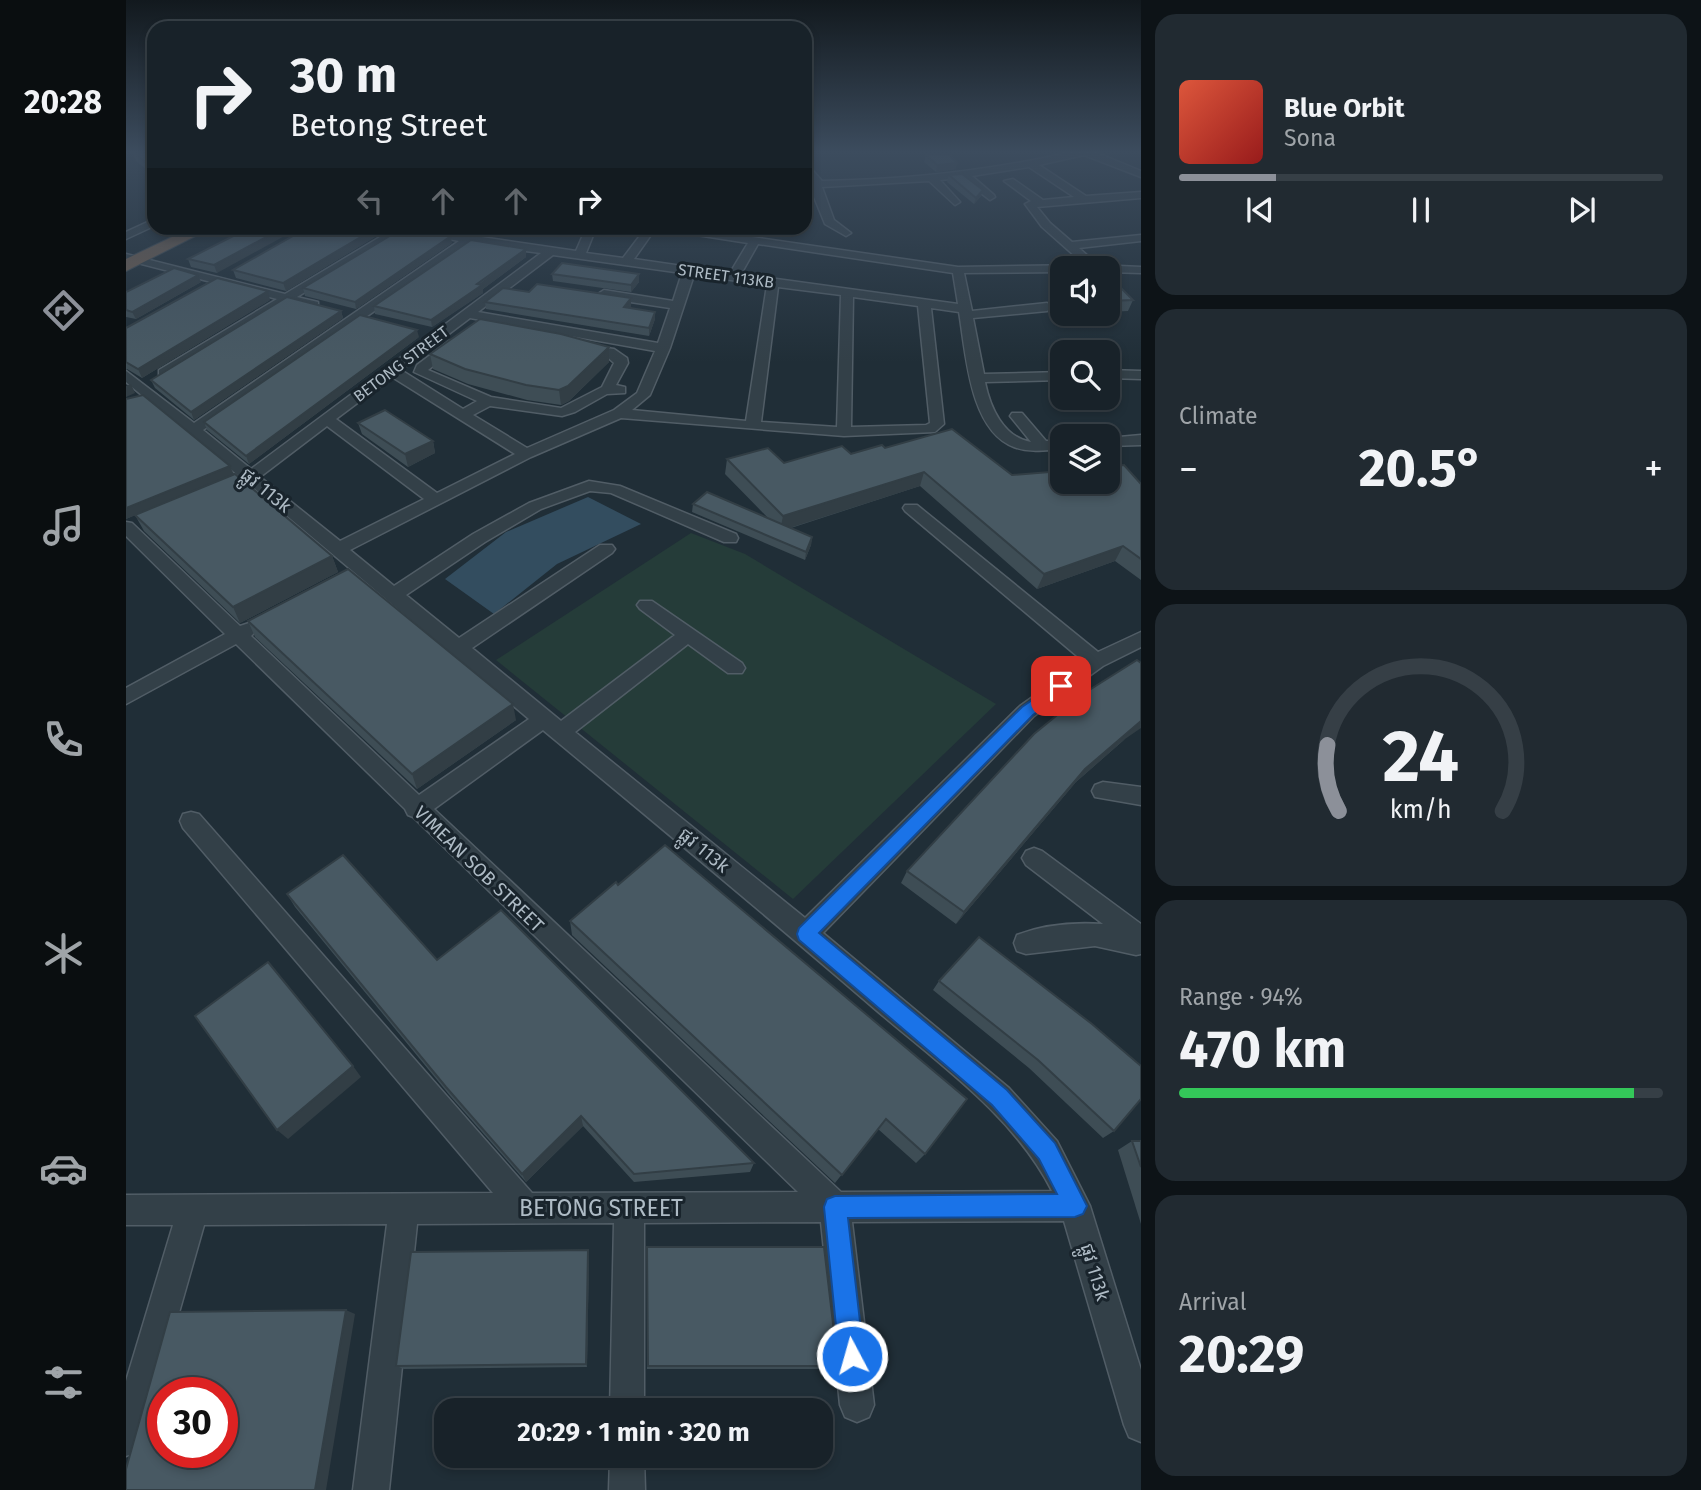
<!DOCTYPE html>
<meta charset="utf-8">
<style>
body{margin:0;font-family:"Fira Sans","Noto Sans Khmer",sans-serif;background:#212a31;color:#f1f3f6;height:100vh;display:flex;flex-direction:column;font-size:26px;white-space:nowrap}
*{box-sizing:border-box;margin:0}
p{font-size:23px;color:#9fa4a8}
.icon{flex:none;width:38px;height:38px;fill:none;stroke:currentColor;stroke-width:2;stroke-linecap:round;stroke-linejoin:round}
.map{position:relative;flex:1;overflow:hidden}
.sheet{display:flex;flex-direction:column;gap:14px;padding:14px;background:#0d1317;width:560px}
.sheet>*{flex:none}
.banner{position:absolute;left:21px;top:21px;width:665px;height:214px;border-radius:21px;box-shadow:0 4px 10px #0003,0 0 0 2px #363f46;background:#182229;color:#f1f3f6;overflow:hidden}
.fabs{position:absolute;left:924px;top:256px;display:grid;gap:14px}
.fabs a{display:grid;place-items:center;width:70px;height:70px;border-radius:14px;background:#182229;box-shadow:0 4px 10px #0003,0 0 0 2px #363f46;font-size:35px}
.speed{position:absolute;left:21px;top:1377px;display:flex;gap:14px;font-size:35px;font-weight:700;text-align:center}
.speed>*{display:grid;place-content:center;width:91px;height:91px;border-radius:50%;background:#182229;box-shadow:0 4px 10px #0003,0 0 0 2px #363f46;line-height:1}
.speed .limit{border:10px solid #d22;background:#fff;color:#111}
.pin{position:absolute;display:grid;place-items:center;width:60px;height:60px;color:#fff;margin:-30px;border-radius:14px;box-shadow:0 4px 10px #0006}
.me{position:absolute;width:77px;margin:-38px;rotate:354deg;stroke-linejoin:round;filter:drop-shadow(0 0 5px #0008)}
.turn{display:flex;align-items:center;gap:24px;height:147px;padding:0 28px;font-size:32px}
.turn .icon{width:91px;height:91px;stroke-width:2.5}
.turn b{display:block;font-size:49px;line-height:60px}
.lanes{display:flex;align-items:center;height:66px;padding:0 28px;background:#0003;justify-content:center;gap:35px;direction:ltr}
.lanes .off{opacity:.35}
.big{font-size:52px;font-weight:700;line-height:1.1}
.sheet .card{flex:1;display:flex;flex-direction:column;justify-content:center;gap:10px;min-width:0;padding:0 24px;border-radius:21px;background:#212a31}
.sheet .dial{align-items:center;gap:0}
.dial svg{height:182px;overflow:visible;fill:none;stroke:#363f46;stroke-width:7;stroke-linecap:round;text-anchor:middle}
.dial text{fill:#f1f3f6;stroke:none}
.song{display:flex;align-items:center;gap:21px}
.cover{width:84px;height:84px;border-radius:10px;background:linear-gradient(135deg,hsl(10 70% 55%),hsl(0 70% 35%))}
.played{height:7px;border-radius:4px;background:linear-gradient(90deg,#8c9099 20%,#363f46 20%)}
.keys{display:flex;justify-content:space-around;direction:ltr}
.heat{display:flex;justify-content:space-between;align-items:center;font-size:38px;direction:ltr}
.charge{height:10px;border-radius:5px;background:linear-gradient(90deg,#34c759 94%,#363f46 0)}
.trip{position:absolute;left:308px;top:1398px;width:399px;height:70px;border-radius:21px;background:#182229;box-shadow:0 4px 10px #0003,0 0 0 2px #363f46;font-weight:700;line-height:70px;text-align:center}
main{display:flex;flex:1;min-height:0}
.menu{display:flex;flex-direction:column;width:126px;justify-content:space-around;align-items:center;background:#0a0e10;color:#9fa4a8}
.menu .icon{width:49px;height:49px}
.menu .selected{color:#8c9099}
.menu b{font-size:32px;color:#f1f3f6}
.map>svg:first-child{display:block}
.green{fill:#253c39}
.water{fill:#334d5f}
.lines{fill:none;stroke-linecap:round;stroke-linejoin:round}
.minor-casing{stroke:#515d66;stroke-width:3}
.highway-casing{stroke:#3e4a52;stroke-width:2}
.minor{fill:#334048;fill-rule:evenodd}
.highway{fill:#6e5d50;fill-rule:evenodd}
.wall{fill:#3e4d55}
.shaded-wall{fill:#323e45}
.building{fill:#485963;stroke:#323e45;stroke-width:2;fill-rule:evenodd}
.route{fill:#1a73e8;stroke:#114b97;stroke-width:2}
.labels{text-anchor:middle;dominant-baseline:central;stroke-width:6;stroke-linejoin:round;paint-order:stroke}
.far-street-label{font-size:16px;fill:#aebbc5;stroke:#19242c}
.street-label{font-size:19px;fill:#aebbc5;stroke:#19242c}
.near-street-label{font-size:23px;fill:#aebbc5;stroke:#19242c}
</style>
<main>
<nav class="menu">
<b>20:28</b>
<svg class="icon selected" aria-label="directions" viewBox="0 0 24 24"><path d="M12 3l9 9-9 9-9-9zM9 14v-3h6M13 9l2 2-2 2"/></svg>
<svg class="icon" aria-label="music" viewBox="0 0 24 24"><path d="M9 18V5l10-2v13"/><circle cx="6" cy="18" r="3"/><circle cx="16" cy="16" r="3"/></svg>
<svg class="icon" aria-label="phone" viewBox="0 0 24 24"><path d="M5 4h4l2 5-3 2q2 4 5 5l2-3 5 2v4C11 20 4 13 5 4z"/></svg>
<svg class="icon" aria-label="climate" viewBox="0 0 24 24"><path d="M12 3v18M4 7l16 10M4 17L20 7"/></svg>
<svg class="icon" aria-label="car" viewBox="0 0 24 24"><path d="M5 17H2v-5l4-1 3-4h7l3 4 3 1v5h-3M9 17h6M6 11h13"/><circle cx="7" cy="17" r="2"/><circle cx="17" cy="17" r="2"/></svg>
<svg class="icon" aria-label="filters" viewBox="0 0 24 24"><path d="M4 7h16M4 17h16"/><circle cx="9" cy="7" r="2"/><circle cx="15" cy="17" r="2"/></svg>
</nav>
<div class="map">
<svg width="1015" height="1490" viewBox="0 0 1015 1490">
<rect width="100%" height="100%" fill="#202e37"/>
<!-- green -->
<polygon class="green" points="565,533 619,554 870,704 667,899 370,660"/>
<!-- water -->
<polygon class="water" points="462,497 515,524 431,564 368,614 319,579 380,532"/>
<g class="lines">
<defs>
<g id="minor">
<path d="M941 153H971L1015 171V177L958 155 913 165 960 196 1015 192V198L911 207 924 223 946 242 1015 235V241L953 248 972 265 1015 267V273L982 272V268H936V272L838 273 846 311 921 303 927 307 921 311 847 318 858 374 936 372V380L859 382C864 407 877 437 905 442L884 416 886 413H896L920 441H936V449C920 450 903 453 888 447 843 430 840 352 833 312L805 308 818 424 809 432 718 436 495 418 405 457 224 550 268 586 347 534 403 503 463 481 494 486 610 534 612 538 610 542H598L485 493 464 491 415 509 359 542 280 595 333 638 474 545H486L489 549 486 553 346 648 435 721 549 635 514 609 511 605 514 601H526L616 663 619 668 616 673H602L562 644 449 732 679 918 894 706 957 661 779 511 777 508 779 505H791L972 652 1015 632V647L977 666 908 716 697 933 883 1088 931 1141 964 1206 1015 1370V1442L1003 1437 998 1425 938 1221 726 1222 748 1405 743 1417 731 1422 719 1417 714 1405 695 1222 518 1223V1410H484L488 1223 291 1224 263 1490H227L261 1224 78 1225 17 1439 12 1451 0 1456V1381L47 1225H0V1195L367 1193 57 828 54 821 57 814 65 812 73 814 406 1193 672 1192 287 817 282 815 279 809 110 644 0 704V688L99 634 0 536V522L6 523 114 626 123 623 130 624 132 629 125 636 293 795 403 719 122 483 105 485 103 482 113 476 0 382V371L68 423 333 241 279 231 171 297 192 302V308L163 302 38 377 33 376V370L151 299 0 260V254L159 294 269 228H295L450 251 460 228H470L460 253 497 258 516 233 520 232 525 235 508 259 604 273 622 243 545 231 540 228H564L832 267 959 265 916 227 899 204 905 201 878 181 887 179 917 200 948 197 903 167 846 176 868 195 869 197 864 200 835 178 814 180 834 202 829 205 803 181 696 187 708 220 725 233 720 236 699 224 686 192 679 190 682 187H679V181H686L679 172V162L696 181C779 180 861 171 941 153ZM345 244 415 253 125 469 77 430ZM632 244 827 273 832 304 615 274ZM427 255 556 273 547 301 478 290 472 294 478 298 544 308 532 343 352 312ZM568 275 641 285 620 421 506 410 524 395 544 348ZM652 287 715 295 711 427 635 422ZM727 297 792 306 804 423 800 425 725 427ZM344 318 529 351 511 393 488 410 401 448 347 415 364 406 436 416 449 412 481 394 499 393V387L490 385 502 363 501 358 488 349 449 344V350L479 355 488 363 476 387 435 408 365 397 302 370 335 344 328 340 323 341 291 365 288 372 351 401 337 409 275 370ZM266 377 389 454 311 493 210 419ZM201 426 298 499 214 541 134 477ZM417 730C529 823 640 915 750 1010 813 1064 888 1116 926 1191L715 1192 308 809Z"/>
<polygon points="28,219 28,226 0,239 0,232"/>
<polygon points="982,370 1015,371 1015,379 982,378"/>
<polygon points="1015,435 1015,445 982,446 982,438"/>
<polygon points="977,782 1015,787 1015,805 969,797 966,791 969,785"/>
<path d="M908 848 916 851 1015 924V954L1010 955 969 946 900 954 891 951 888 943 891 935C917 925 949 922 977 924L900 865 896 858 900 851Z"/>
<polygon points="484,1456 518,1456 519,1490 483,1490"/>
</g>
<polygon id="highway" points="65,228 85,228 0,271 0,259"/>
</defs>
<!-- minor casing -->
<use href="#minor" class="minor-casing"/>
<!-- highway casing -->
<use href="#highway" class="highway-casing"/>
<!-- minor -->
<use href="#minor" class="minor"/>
<!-- highway -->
<use href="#highway" class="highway"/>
</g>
<!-- wall -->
<g class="wall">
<polygon points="7,153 28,153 28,176 10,161"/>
<polygon points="800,155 830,169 810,172 798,162"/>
<polygon points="823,175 855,196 848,204 821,182"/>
<polygon points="123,228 91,273 65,267 62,259"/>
<polygon points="516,228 536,228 532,237 529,228"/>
<polygon points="262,229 160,291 110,278 107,270"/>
<polygon points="326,243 230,309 179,296 177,288"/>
<polygon points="400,249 400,257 357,289 357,293 306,327 249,314 248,306"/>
<polygon points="943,260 974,268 940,268"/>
<polygon points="426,274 513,274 513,282 505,292 427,281"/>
<polygon points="982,275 1007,300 1002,311 982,312"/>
<polygon points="75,282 10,319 0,317 0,292"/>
<polygon points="403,292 505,298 505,306 503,308 529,312 529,319 523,336 360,309 359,302"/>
<polygon points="144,300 16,378 1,369 0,370 0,328"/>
<polygon points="215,311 217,318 68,420 29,388 25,380"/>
<polygon points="293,337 123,464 81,430 78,422"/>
<polygon points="304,354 483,362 443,401 435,405 401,400 342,384 307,369"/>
<polygon points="0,399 108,474 206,556 212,572 114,623 18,531 9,515 0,519"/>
<polygon points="232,423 307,441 309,453 282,467 236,434"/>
<polygon points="759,448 886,475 1015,484 1015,580 989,561 911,589 794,486 665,528 686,537 685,545 679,560 566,512 567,504 642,518 599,474 601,459 658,463"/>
<polygon points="122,621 390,720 291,789 129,637"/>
<polygon points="999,739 950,782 830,924 775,883 781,871"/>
<polygon points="490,882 799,1154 790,1163 752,1129 709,1183 446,935 444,921"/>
<polygon points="161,894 311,960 628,1163 624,1172 508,1182 457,1126 400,1182 325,1097 169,907"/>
<polygon points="853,937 988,1131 977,1138 903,1068 807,990 813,981"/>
<polygon points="1006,1141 1015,1141 1015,1224 992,1150"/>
<polygon points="521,1253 712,1366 705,1369 521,1369"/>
<polygon points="463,1256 461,1367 278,1369 270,1366"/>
</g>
<!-- shaded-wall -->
<g class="shaded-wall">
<polygon points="831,163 830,169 810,172 811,165"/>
<polygon points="857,190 855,196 848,204 850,198"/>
<polygon points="157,228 173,228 91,273 88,265"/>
<polygon points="250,228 262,228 262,229 160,291 157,283"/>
<polygon points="532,228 536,228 532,237"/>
<polygon points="325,236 326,243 230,309 229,302"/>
<polygon points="400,249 400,257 357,289 357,293 306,327 305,320"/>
<polygon points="513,274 513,282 505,292 505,285"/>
<polygon points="72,275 75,282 10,319 6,312"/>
<polygon points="142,291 144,300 16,378 12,369"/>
<polygon points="505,298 505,306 498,315 498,307"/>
<polygon points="215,311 217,318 68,420 65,412"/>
<polygon points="529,312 529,319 523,336 523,328"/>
<polygon points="291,330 293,337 123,464 120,456"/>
<polygon points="483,347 483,362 443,401 435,405 433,390"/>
<polygon points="5,384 9,393 0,397 0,386"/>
<polygon points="307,441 309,453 282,467 279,454"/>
<polygon points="104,466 108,475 0,519 0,508"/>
<polygon points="798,472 794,486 654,531 657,516"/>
<polygon points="686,537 685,545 679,560 680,552"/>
<polygon points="997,546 989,561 911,589 918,574"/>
<polygon points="206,556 212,572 114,623 107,607"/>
<polygon points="387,704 390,720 291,789 286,774"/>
<polygon points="1015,721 1015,728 999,739 950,782 830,924 838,912 959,769"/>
<polygon points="227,1066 235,1077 162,1139 151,1130"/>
<polygon points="455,1116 457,1126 400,1182 396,1174"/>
<polygon points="462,1250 463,1256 461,1367 460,1364"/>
<polygon points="220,1310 229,1314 200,1490 189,1490"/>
</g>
<!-- building -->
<g class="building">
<polygon points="8,153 28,153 28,167 25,167"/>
<polygon points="823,154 831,163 811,165 800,155"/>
<polygon points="836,174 857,190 850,198 823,175"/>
<polygon points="123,228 157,228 88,265 62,259"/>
<polygon points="181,228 250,228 157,283 107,270"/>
<polygon points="277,228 283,228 325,236 229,302 177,288"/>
<polygon points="345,240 400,249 351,284 356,285 305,320 248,306"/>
<polygon points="943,260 966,260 974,268 950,268"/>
<polygon points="436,263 513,274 505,285 426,274"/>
<polygon points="48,268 72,275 6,312 0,310 0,292"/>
<polygon points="982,275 1007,300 982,301"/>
<polygon points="91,278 142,291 12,369 0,362 0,328"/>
<polygon points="411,284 505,298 498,307 529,312 523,328 359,302 377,288 403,292"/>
<polygon points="161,297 215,311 65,412 25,380"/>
<polygon points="234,315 291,330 120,456 78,422"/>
<polygon points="354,319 435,334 483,347 442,386 433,390 400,385 339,369 304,354"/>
<polygon points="17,395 104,466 0,508 0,399"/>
<polygon points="259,410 307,441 279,454 232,423"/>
<polygon points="826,429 886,475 936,471 936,481 982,481 982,467 998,465 1015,484 1015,559 997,546 918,574 798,472 657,516 601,459 642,448 658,463 716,446 725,454 756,445 759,448"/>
<polygon points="109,474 206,556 107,607 9,515"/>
<polygon points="581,492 686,537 680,552 567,504"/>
<polygon points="222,569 387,704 286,774 122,621"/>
<polygon points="1011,660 1015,663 1015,721 959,769 838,912 781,871 908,734 957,694"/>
<polygon points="539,845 841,1099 799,1154 760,1119 716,1175 444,921 490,882 492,885"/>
<polygon points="217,855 311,960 375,910 628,1163 508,1174 455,1116 396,1174 320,1087 161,894"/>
<polygon points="853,937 966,1024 1015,1066 1015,1099 988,1131 912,1060 813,981"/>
<polygon points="142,962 227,1066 151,1130 69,1016"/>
<polygon points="1006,1141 1015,1141 1015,1167"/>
<polygon points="521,1247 698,1247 712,1366 522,1366"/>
<polygon points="462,1250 460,1364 270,1366 285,1252"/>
<path d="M220 1310 189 1490H0V1469L44 1312ZM37 1393H96V1452H37Z"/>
</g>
<!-- sky -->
<linearGradient id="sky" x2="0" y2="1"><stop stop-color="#12191e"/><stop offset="0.42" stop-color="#3c4c5e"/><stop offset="1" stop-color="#3c4c5e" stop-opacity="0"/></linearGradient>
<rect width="1015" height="362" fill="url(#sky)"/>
<!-- route -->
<polygon class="route" points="935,680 943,686 941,690 907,715 693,933 881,1090 929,1143 961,1206 957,1214 949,1217 722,1218 738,1356 735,1365 726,1368 717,1365 713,1356 698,1207 701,1199 709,1196 931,1194 913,1159 866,1105 673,940 671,934 673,928 896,707"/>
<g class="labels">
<!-- far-street labels -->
<g class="far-street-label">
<text transform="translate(600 276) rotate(8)">STREET 113KB</text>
<text transform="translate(275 364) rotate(-37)">BETONG STREET</text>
</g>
<!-- street labels -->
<g class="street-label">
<text transform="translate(140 490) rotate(39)">ផ្លូវ 113k</text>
<text transform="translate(578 850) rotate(39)">ផ្លូវ 113k</text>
<text transform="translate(353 869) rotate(44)">VIMEAN SOB STREET</text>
<text transform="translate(969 1272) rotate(73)">ផ្លូវ 113k</text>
</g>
<!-- near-street labels -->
<g class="near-street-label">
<text x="475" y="1208">BETONG STREET</text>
</g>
</g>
</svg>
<div class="fabs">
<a><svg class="icon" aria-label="sound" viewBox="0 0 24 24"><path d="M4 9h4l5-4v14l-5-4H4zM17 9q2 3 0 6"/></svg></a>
<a><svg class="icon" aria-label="search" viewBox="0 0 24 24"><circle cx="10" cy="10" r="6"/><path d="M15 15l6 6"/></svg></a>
<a><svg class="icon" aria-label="layers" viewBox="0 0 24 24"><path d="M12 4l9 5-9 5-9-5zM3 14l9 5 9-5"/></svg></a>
</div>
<div class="speed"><div class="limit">30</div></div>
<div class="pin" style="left:935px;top:686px;background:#d93025"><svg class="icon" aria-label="arrive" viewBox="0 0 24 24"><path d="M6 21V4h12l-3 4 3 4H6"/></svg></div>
<svg class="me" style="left:726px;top:1356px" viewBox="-20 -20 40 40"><circle r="17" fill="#1a73e8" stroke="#fff" stroke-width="3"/><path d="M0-11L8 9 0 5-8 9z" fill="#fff"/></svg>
<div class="trip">20:29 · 1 min · 320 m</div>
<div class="banner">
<div class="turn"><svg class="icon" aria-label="right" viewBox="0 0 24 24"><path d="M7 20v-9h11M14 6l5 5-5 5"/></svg><div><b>30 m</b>Betong Street</div></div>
<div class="lanes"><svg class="icon off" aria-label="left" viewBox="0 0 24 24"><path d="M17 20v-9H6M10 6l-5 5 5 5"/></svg><svg class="icon off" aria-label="ahead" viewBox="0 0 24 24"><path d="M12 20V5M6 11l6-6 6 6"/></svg><svg class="icon off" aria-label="ahead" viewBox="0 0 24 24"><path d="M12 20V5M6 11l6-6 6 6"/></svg><svg class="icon" aria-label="right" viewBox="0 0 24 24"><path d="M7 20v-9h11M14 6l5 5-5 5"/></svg></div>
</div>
</div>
<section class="sheet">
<div class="card">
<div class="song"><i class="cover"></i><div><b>Blue Orbit</b><p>Sona</p></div></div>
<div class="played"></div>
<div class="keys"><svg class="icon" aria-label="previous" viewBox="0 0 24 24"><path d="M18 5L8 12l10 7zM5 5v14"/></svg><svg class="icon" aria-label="pause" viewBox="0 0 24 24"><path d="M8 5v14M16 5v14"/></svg><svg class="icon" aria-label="next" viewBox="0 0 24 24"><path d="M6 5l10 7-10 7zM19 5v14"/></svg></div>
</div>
<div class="card"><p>Climate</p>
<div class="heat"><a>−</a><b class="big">20.5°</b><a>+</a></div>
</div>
<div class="card dial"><svg viewBox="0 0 100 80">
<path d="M14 69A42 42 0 1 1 86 69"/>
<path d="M14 69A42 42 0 0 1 9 40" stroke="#8c9099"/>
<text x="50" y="56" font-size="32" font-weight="700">24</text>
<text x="50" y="72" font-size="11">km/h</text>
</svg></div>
<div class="card"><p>Range · 94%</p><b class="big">470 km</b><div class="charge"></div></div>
<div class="card"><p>Arrival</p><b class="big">20:29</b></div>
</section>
</main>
